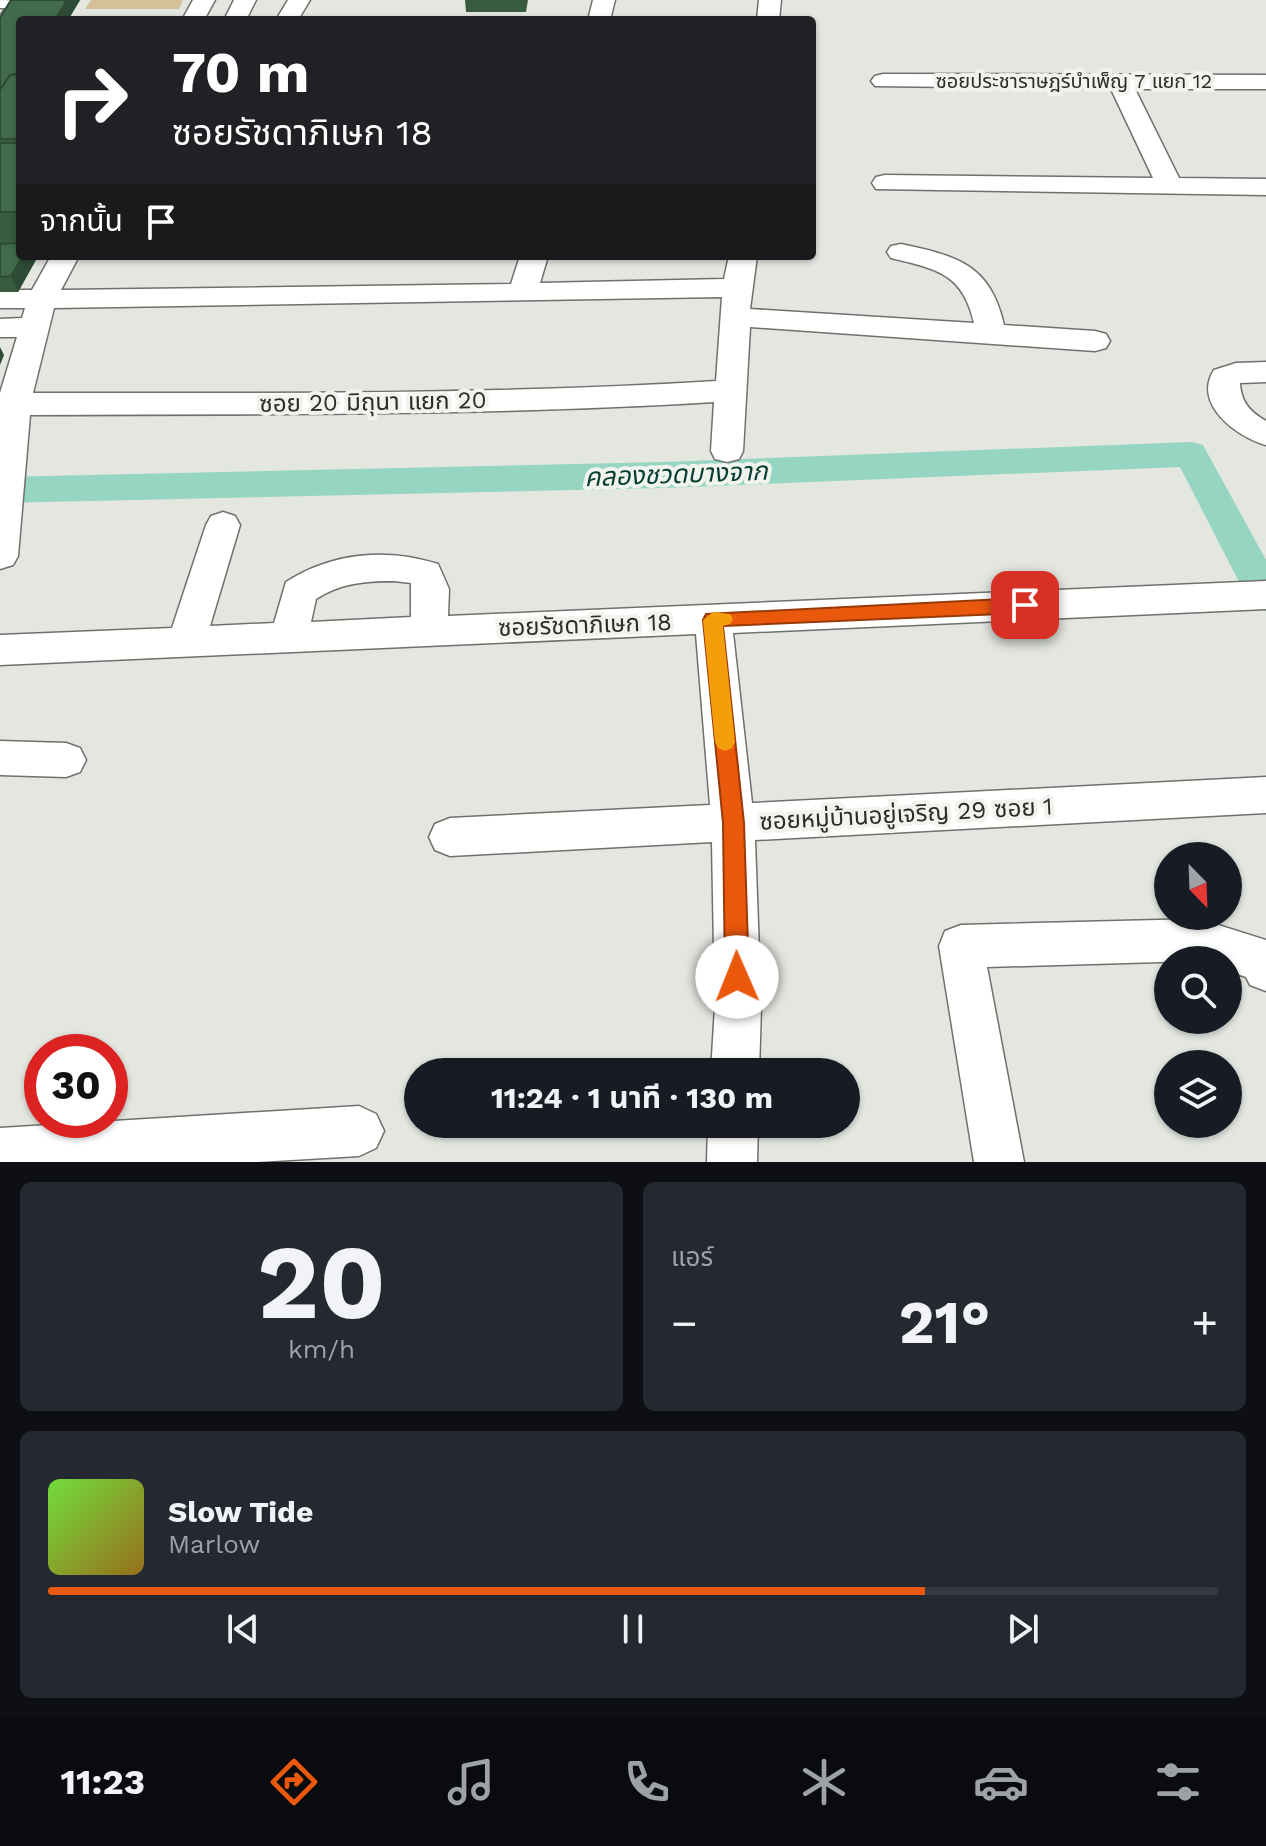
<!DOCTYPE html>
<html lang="th">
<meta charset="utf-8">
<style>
body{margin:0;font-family:"Work Sans","Noto Sans Thai",sans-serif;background:#242831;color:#f1f3f6;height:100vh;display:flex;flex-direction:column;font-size:30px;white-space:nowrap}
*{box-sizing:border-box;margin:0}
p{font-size:26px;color:#9ea1a6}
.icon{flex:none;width:44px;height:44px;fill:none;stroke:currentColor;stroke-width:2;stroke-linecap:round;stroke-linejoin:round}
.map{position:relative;height:1162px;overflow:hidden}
.side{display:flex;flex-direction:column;gap:20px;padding:20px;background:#0d0f14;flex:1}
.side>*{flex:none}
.hud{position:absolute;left:16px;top:16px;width:800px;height:244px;border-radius:8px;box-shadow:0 2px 6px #0004;background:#202124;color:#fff;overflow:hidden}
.needle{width:52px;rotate:157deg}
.fabs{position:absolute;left:1154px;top:842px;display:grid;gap:16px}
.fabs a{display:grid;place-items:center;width:88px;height:88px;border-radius:50%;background:#171b24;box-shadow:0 2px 6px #0004;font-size:40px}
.speed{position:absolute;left:24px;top:1034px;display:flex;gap:16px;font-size:40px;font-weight:700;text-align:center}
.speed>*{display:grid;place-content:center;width:104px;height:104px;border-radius:50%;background:#171b24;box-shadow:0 2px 6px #0004;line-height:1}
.speed .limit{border:12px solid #d22;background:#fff;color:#111}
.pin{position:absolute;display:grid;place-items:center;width:68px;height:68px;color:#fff;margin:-34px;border-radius:16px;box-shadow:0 4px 12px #0006}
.me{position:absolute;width:88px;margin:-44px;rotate:359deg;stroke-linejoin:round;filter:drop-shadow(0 0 6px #0008)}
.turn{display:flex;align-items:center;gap:28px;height:168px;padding:0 24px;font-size:36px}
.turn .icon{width:104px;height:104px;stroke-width:2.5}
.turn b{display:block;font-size:56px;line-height:68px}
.then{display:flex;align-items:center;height:76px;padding:0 24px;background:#0003;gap:16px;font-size:30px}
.big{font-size:60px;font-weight:700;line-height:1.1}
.side .widget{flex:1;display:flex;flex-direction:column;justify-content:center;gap:12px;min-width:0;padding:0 28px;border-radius:12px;background:#242831}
.side .dial{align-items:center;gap:0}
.dial b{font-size:104px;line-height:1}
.song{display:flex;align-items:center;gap:24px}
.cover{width:96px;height:96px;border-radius:12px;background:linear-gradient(135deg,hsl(100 70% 55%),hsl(40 70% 35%))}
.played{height:8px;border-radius:4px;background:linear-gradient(90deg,#ea580c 75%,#363941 75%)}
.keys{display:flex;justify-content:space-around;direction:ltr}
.heat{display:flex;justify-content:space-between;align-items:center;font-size:44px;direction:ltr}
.side .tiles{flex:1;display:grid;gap:20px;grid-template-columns:1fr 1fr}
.widget:last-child{grid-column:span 2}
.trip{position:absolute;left:404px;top:1058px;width:456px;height:80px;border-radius:40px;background:#171b24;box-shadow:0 2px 6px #0004;font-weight:700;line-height:80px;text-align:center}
.dock{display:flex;height:128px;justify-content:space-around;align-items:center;background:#090b0e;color:#9ea1a6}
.dock .icon{width:56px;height:56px}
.dock .current{color:#ea580c}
.dock b{font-size:36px;color:#f1f3f6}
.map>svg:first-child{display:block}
.green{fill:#d5c099}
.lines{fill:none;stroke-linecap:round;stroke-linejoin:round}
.canal{fill:#97d5c3;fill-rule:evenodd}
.minor-casing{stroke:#6e716c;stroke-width:3}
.minor{fill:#fff;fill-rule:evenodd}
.wall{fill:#395c41}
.shaded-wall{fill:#2e4b35}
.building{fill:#426b4c;stroke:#2e4b35;stroke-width:2}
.route{fill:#ea580c;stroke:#983908;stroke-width:2}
.slow{fill:#f59e0b}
.labels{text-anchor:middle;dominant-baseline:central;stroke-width:8;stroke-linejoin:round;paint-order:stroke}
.far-street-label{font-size:20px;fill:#2b2d2a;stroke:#f1f4ed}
.street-label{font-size:24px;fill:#2b2d2a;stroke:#f1f4ed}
.water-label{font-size:26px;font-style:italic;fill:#063e33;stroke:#f1f4ed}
</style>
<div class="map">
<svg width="1266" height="1162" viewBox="0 0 1266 1162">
<rect width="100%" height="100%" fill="#e3e7e0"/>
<!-- green -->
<polygon class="green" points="91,0 183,0 179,9 85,9"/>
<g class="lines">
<!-- canal -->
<polygon class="canal" points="1191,442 1203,445 1266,560 1266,611 1252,607 1180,467 663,488 0,503 0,477 663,462"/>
<defs>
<g id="minor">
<polygon points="0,0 32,1 8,39 0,41 0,16 6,8 0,8"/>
<polygon points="193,0 215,0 204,20 182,20"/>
<polygon points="234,0 256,0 246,20 224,20"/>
<polygon points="288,0 310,0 298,20 276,20"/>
<polygon points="593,0 615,0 610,20 588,20"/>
<polygon points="759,0 781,0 779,20 757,20"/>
<polygon points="883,74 1266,75 1266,89 1135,89 1179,178 1266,179 1266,195 876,189 872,183 876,177 885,175 1153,178 1111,89 875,86 871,81 875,76"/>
<path d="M901 244C957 256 990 264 1004 325L1095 331 1106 334 1110 341 1106 348 1095 351 750 327 743 451 739 459 727 462 715 459 711 451 714 402C486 416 258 414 30 415L18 556 13 565 0 569V393L17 337H0V319L22 318 25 308H0V290H32L51 256H79L61 290 511 284 520 256H548L540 283 724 279 729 256H757L750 309 974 323C963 273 936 269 891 258L887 252 891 246ZM722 297 716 381C489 395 261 393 33 393L54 308Z"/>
<path d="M1266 362V382L1240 383C1241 402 1250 412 1266 421V445C1237 437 1192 404 1214 370L1236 363Z"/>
<path d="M223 512 235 516 240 525 210 626 274 623 286 582C333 552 386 548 438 564L449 589 448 616 1266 581V609L733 633 752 803 1266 777V813L755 840 761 1007 759 1072H711L715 1007 712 842 450 856 435 850 429 837 435 824 450 818 710 805 696 634 0 665V635L172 628 206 525 211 516ZM394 581 411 583V617L311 622 316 599C340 583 366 581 394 581Z"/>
<polygon points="0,741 66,743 80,748 86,760 80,772 66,777 0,775"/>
<polygon points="1199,919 1266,940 1266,991 1250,985 1246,977 1228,971 1228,960 987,967 1024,1162 974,1162 939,946 945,931 961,925"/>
<polygon points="359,1106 376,1114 384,1131 376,1148 359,1156 257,1162 0,1162 0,1128"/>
<polygon points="708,1124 758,1124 757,1162 707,1162"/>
</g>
</defs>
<!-- minor casing -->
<use href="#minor" class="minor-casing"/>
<!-- minor -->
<use href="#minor" class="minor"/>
</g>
<!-- wall -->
<g class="wall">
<polygon points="11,0 80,0 68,20 20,20 20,256 36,256 37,258 18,292 0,292 0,18"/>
<polygon points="465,0 528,0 526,12 466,12"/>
</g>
<!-- shaded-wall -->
<g class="shaded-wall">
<polygon points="67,0 80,0 68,20 55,20"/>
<polygon points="23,256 36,256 37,258 18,292 11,276"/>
<polygon points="0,347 4,355 0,365"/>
</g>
<!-- building -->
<g class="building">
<polygon points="11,0 67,0 55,20 20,20 20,74 10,75 0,90 0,18"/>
<polygon points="20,74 20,139 0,139 0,90 10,75"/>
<rect x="0" y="143" width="20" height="69"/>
<polygon points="20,243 20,256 23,256 11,276 0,277 0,244"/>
</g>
<!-- route -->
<polygon class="route" points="1025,598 1034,605 1025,613 723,626 744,823 749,977 745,985 737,988 729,985 725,977 723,823 703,620 706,614"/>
<!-- slow -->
<polygon class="slow" points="713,612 730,614 733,619 730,624 723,626 735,742 732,748 725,751 718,748 715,742 703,620"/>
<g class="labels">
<!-- far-street labels -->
<g class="far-street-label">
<text x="1074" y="81">ซอยประชาราษฎร์บำเพ็ญ 7 แยก 12</text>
</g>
<!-- street labels -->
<g class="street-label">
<text transform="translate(373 402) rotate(-1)">ซอย 20 มิถุนา แยก 20</text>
<text transform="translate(585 625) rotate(-2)">ซอยรัชดาภิเษก 18</text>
<text transform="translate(906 814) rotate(-3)">ซอยหมู่บ้านอยู่เจริญ 29 ซอย 1</text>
</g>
<!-- water labels -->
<g class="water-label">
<text transform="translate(676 474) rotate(-2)">คลองชวดบางจาก</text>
</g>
</g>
</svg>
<div class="fabs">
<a><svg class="needle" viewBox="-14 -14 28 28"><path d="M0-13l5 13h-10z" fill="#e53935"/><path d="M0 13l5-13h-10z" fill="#9ea1a6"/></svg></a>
<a><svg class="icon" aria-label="search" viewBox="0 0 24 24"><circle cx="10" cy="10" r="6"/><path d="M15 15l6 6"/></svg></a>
<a><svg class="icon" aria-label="layers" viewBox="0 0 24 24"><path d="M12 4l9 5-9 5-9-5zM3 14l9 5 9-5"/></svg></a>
</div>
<div class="speed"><div class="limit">30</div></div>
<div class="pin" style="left:1025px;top:605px;background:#d93025"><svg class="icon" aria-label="arrive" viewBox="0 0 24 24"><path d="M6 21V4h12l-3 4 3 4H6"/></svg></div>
<svg class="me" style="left:737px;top:977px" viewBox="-20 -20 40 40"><circle r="19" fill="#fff"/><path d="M0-13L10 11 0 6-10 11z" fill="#ea580c"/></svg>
<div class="trip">11:24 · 1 นาที · 130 m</div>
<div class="hud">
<div class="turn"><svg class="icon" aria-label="right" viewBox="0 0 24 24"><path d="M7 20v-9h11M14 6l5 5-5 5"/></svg><div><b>70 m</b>ซอยรัชดาภิเษก 18</div></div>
<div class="then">จากนั้น<svg class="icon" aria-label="arrive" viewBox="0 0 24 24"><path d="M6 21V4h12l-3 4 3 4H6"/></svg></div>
</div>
</div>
<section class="side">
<div class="tiles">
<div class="widget dial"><b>20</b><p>km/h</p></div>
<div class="widget"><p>แอร์</p>
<div class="heat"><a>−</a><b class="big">21°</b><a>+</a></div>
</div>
<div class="widget">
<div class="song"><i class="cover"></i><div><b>Slow Tide</b><p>Marlow</p></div></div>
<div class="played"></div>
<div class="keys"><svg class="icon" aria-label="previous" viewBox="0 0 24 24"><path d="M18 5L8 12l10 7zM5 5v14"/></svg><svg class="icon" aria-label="pause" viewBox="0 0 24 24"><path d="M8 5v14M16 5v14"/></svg><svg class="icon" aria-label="next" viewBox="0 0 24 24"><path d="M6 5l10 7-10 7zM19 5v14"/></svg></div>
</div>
</div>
</section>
<nav class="dock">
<b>11:23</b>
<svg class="icon current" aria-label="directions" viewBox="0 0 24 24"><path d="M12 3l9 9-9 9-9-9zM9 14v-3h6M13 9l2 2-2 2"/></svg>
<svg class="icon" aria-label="music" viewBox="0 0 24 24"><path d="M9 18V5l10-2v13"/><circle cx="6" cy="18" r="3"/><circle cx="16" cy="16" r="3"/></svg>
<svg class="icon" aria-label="phone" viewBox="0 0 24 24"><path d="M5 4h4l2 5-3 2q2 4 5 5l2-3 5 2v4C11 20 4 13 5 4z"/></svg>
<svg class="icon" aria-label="climate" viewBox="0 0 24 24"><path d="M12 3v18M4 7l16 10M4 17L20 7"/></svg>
<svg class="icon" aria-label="car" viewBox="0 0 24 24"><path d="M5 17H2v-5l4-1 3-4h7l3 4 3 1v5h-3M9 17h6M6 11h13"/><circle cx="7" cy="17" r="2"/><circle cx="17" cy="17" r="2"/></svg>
<svg class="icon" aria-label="filters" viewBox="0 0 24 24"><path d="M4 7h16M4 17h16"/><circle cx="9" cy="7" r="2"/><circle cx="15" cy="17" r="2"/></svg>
</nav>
